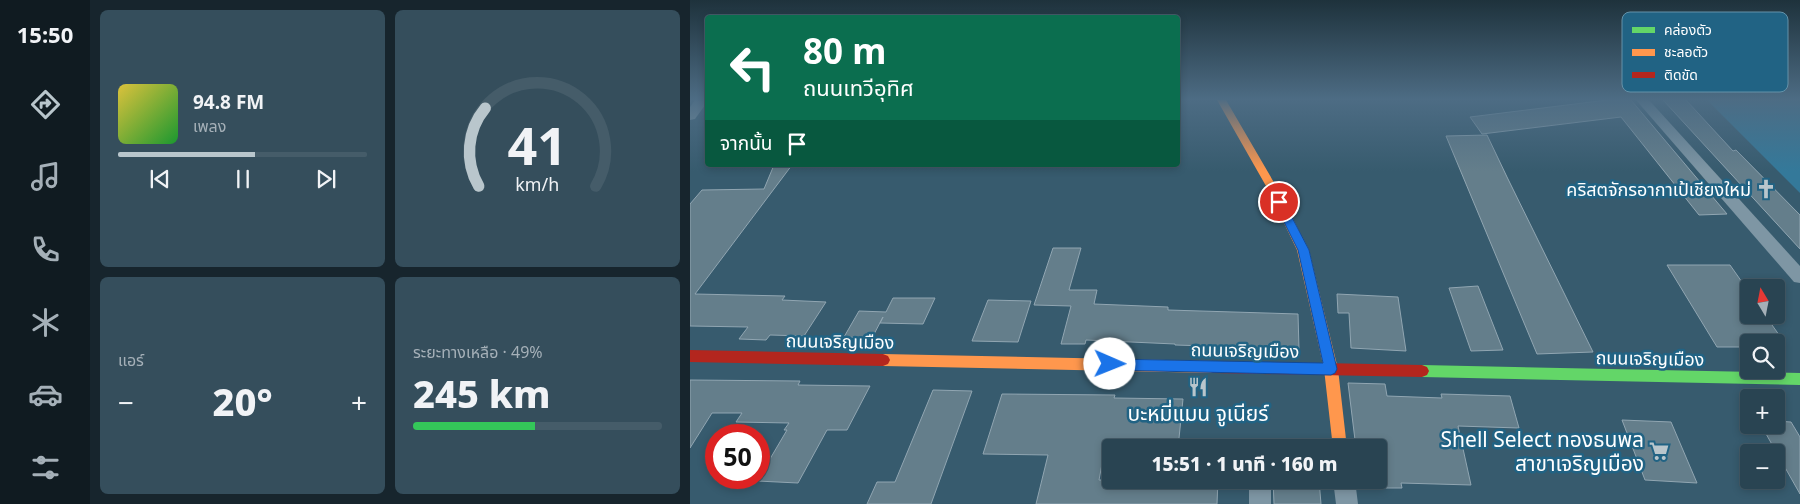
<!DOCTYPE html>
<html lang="th">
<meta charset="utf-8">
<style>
body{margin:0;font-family:"Noto Sans","Noto Sans Thai",sans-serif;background:#354e5c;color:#f1f3f6;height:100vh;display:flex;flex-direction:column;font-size:19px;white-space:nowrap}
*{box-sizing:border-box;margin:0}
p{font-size:16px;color:#a5b0b8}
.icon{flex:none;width:28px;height:28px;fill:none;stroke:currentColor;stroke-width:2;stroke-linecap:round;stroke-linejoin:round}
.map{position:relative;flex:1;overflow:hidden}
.side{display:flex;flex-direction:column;gap:10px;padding:10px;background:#17252d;width:600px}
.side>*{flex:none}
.guide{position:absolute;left:15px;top:15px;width:475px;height:152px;border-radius:5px;box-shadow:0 2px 8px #0003,0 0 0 1px #455c69;background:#0b6e4f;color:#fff;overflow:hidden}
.needle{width:32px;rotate:350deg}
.controls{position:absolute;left:1050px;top:279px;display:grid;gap:10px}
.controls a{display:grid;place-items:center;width:45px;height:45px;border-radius:5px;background:#294452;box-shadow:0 2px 8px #0003,0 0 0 1px #455c69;font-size:25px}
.speed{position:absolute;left:15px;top:424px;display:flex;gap:10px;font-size:25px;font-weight:700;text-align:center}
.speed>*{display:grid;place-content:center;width:65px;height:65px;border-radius:50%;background:#294452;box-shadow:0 2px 8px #0003,0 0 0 1px #455c69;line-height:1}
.speed .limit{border:8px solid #d22;background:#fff;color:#111}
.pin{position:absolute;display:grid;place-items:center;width:42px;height:42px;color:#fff;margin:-21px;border:2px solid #fff;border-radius:50%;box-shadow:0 1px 5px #0007}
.me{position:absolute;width:55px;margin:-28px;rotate:91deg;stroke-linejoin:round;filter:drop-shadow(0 0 4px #0008)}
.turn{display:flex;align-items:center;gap:18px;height:105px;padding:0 15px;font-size:22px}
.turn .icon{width:65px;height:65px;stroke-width:2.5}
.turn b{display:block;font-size:35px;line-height:42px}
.then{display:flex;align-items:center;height:48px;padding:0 15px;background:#0003;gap:10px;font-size:19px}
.big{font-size:38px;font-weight:800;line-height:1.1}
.side .card{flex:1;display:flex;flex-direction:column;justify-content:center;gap:8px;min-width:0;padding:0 18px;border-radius:8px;background:#354e5c}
.side .dial{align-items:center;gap:0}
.dial svg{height:130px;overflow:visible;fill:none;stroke:#455c69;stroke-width:7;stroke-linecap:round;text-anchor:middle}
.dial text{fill:#f1f3f6;stroke:none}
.song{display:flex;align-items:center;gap:15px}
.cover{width:60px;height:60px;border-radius:8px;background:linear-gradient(135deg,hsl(50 70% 55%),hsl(130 70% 35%))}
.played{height:5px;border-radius:2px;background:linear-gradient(90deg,#b9c6cc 55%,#455c69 55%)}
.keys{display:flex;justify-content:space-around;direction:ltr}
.heat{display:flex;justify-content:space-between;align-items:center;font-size:28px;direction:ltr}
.charge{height:8px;border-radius:4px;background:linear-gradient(90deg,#34c759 49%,#455c69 0)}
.side .tiles{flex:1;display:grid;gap:10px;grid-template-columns:repeat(2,1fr)}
.trip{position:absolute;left:412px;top:439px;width:285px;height:50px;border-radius:5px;background:#294452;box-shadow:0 2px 8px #0003,0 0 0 1px #455c69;font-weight:800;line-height:50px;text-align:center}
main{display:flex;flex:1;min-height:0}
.dock{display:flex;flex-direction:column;width:90px;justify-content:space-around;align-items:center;background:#101b21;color:#a5b0b8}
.dock .icon{width:35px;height:35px}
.dock .on{color:#b9c6cc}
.dock b{font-size:22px;color:#f1f3f6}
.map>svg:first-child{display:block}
.green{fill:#34799a}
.building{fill:#647e8b;stroke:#91a6b2}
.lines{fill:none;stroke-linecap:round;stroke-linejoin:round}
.street{fill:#7e96a4;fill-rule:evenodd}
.fast{fill:#63d668;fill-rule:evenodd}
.slow{fill:#ff974d;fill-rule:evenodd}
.jam{fill:#b3261e;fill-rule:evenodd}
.route{fill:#1a73e8;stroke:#114b97}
.labels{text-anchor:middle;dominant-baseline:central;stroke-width:5;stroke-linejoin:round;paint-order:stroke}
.poi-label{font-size:18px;fill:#fff;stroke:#216384;text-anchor:end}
.street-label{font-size:18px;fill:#fff;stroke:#216384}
.near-poi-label{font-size:21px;fill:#fff;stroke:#216384}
.key{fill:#216384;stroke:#6492a9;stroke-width:1}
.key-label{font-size:14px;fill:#fff}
</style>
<main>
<nav class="dock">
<b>15:50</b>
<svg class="icon on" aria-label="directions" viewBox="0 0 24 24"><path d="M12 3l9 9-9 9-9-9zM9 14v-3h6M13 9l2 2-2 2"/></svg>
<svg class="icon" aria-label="music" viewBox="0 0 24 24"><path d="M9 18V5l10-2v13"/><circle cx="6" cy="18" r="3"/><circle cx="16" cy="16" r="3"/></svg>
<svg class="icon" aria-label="phone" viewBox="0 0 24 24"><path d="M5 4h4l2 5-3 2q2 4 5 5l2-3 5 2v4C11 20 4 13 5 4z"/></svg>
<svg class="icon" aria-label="climate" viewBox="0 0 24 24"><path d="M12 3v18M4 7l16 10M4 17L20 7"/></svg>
<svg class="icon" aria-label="car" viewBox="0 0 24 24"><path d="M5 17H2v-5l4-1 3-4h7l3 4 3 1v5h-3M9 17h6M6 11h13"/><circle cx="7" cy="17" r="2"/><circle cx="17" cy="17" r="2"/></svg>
<svg class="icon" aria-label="filters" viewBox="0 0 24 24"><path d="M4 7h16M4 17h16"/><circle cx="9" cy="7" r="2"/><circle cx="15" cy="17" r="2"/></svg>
</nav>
<section class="side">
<div class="tiles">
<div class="card">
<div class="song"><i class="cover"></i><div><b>94.8 FM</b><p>เพลง</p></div></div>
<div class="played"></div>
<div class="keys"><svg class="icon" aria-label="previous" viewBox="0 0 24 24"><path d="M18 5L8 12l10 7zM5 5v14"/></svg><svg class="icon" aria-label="pause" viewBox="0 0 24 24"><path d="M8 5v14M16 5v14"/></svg><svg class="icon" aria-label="next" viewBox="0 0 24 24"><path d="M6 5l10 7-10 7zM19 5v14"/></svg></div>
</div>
<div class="card dial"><svg viewBox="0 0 100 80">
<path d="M14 69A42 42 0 1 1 86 69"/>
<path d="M14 69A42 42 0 0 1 18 21" stroke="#b9c6cc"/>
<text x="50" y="56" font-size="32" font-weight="700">41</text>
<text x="50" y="72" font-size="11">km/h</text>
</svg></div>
<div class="card"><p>แอร์</p>
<div class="heat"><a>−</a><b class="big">20°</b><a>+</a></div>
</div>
<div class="card"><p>ระยะทางเหลือ · 49%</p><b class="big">245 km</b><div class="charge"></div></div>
</div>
</section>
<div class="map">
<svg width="1110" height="504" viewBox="0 0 1110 504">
<rect width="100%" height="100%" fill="#375b6e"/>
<!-- green -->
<polygon class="green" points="1017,100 1110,100 1110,193"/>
<!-- building -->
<g class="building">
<polygon points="917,100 941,100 1037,214 1009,215 931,117 792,134 780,117"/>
<polygon points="973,100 996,100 1043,151 1046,150 1110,215 1110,249"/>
<polygon points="797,135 817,177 903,352 847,354 756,136"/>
<polygon points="84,165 102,165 5,294 95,296 92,300 136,302 114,336 80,335 76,340 49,339 58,327 0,326 0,204 12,190 74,189"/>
<polygon points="363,248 391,248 379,290 407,290 404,304 478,307 478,310 608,314 609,349 485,345 485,344 396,340 395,344 371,344 381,306 344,305"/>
<polygon points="977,265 1040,265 1059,292 1059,315 1075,315 1094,342 1059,342 1059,347 1027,347"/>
<polygon points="788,286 813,350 781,351 759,288"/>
<polygon points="647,294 708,297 716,351 661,348 659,313 648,313"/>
<polygon points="203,298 245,298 233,324 190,323 193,317 182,338 154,337 169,311 196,312"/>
<polygon points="298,300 341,301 328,342 282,341"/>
<polygon points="0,380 110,381 108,385 180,386 157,430 137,430 108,483 67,481 97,430 94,430 99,423 46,422 52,413 22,413 0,448"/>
<polygon points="658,383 695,384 697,396 752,398 751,394 820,396 829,428 768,426 781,485 711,483 712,488 689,488 689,448 666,448"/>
<polygon points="243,390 282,391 241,504 177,504 187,482 205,482"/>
<polygon points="312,394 425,395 424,398 493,399 488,448 415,448 409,480 528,480 527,504 346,504 358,455 293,454"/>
<polygon points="932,420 981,422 1007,483 955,480"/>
<polygon points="1086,421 1101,422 1110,437 1110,494 1071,425 1086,425"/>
<polygon points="583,480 629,480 631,504 584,504"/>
</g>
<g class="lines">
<!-- street -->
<g class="street">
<polygon points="5,100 18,101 5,119 0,120 0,107"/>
<polygon points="946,100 959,100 1110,266 1110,283 1104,282"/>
<rect x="559" y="480" width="22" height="24"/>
<polygon points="643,480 665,480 668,504 646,504"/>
</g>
<!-- fast -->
<polygon class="fast" points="732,365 1110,373 1110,385 732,377 727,375 725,371 727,367"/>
<!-- slow -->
<g class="slow">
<polygon points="527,100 536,100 586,186 619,250 648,369 657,448 643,448 634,369 607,250 576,186"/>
<polygon points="193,354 523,361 528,363 530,367 528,371 523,373 193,366 188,364 186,360 188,356"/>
</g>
<!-- jam -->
<g class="jam">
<polygon points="0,350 193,354 198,356 200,360 198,364 193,366 0,362"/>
<polygon points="523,361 732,365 737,367 739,371 737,375 732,377 523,373 518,371 516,367 518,363"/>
</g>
</g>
<!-- sky -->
<linearGradient id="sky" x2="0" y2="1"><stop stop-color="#1e323c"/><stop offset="0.58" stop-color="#4d6c84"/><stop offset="1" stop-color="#4d6c84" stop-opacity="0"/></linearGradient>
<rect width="1110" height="171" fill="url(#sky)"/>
<!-- route -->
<polygon class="route" points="589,198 594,202 619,250 647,369 645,373 641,375 420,370 415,369 413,364 415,360 420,359 633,363 608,250 584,202"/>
<!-- icons -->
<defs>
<symbol id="church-bare" viewBox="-9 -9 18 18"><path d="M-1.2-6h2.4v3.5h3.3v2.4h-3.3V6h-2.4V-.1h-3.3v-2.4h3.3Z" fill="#b9c6cc" stroke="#216384" stroke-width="2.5" paint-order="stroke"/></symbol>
<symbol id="restaurant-bare" viewBox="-9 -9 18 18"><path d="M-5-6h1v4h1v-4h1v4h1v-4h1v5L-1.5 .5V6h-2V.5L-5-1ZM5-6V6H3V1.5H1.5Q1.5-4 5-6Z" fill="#b9c6cc" stroke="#216384" stroke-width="2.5" paint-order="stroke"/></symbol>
<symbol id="supermarket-bare" viewBox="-9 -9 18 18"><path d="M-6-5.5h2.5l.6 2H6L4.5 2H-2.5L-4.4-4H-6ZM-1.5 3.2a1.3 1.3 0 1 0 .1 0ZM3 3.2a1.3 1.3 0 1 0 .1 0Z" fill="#b9c6cc" stroke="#216384" stroke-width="2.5" paint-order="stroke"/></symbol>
</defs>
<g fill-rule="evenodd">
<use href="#church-bare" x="1062" y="175" width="28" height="28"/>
<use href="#restaurant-bare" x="494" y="373" width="28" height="28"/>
<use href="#supermarket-bare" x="955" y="437" width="28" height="28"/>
</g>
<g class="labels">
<!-- poi labels -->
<g class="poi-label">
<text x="1061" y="189">คริสตจักรอากาเป้เชียงใหม่</text>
</g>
<!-- street labels -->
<g class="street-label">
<text transform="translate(150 341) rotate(1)">ถนนเจริญเมือง</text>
<text transform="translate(555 350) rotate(1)">ถนนเจริญเมือง</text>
<text transform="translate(960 358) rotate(1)">ถนนเจริญเมือง</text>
</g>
<!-- near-poi labels -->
<g class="near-poi-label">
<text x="508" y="413">บะหมี่แมน จูเนียร์</text>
<text x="954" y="439" text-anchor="end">Shell Select ทองธนพล<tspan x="954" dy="24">สาขาเจริญเมือง</tspan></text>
</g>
</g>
<!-- legend -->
<rect x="932" y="12" width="166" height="80" rx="8" class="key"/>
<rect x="942" y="27" width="23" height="6" fill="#63d668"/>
<rect x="942" y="49" width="23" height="7" fill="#ff974d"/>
<rect x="942" y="72" width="23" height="6" fill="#b3261e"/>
<g class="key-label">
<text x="974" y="35">คล่องตัว</text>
<text x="974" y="57">ชะลอตัว</text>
<text x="974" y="80">ติดขัด</text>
</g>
</svg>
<div class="controls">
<a><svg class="needle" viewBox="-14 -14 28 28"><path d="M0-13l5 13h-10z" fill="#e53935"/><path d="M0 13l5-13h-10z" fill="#a5b0b8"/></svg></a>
<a><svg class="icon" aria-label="search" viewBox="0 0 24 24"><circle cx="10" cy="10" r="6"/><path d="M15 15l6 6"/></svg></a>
<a>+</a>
<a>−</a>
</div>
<div class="speed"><div class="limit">50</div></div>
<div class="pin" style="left:589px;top:202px;background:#d93025"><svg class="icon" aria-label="arrive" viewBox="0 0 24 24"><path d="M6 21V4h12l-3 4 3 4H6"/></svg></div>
<svg class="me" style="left:420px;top:364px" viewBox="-20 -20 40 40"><circle r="19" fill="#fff"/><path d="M0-13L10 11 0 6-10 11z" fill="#1a73e8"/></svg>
<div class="trip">15:51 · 1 นาที · 160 m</div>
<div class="guide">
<div class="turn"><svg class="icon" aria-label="left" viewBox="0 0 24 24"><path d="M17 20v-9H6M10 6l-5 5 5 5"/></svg><div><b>80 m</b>ถนนเทวีอุทิศ</div></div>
<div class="then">จากนั้น<svg class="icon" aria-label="arrive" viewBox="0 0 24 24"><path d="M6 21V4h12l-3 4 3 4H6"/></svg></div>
</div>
</div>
</main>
